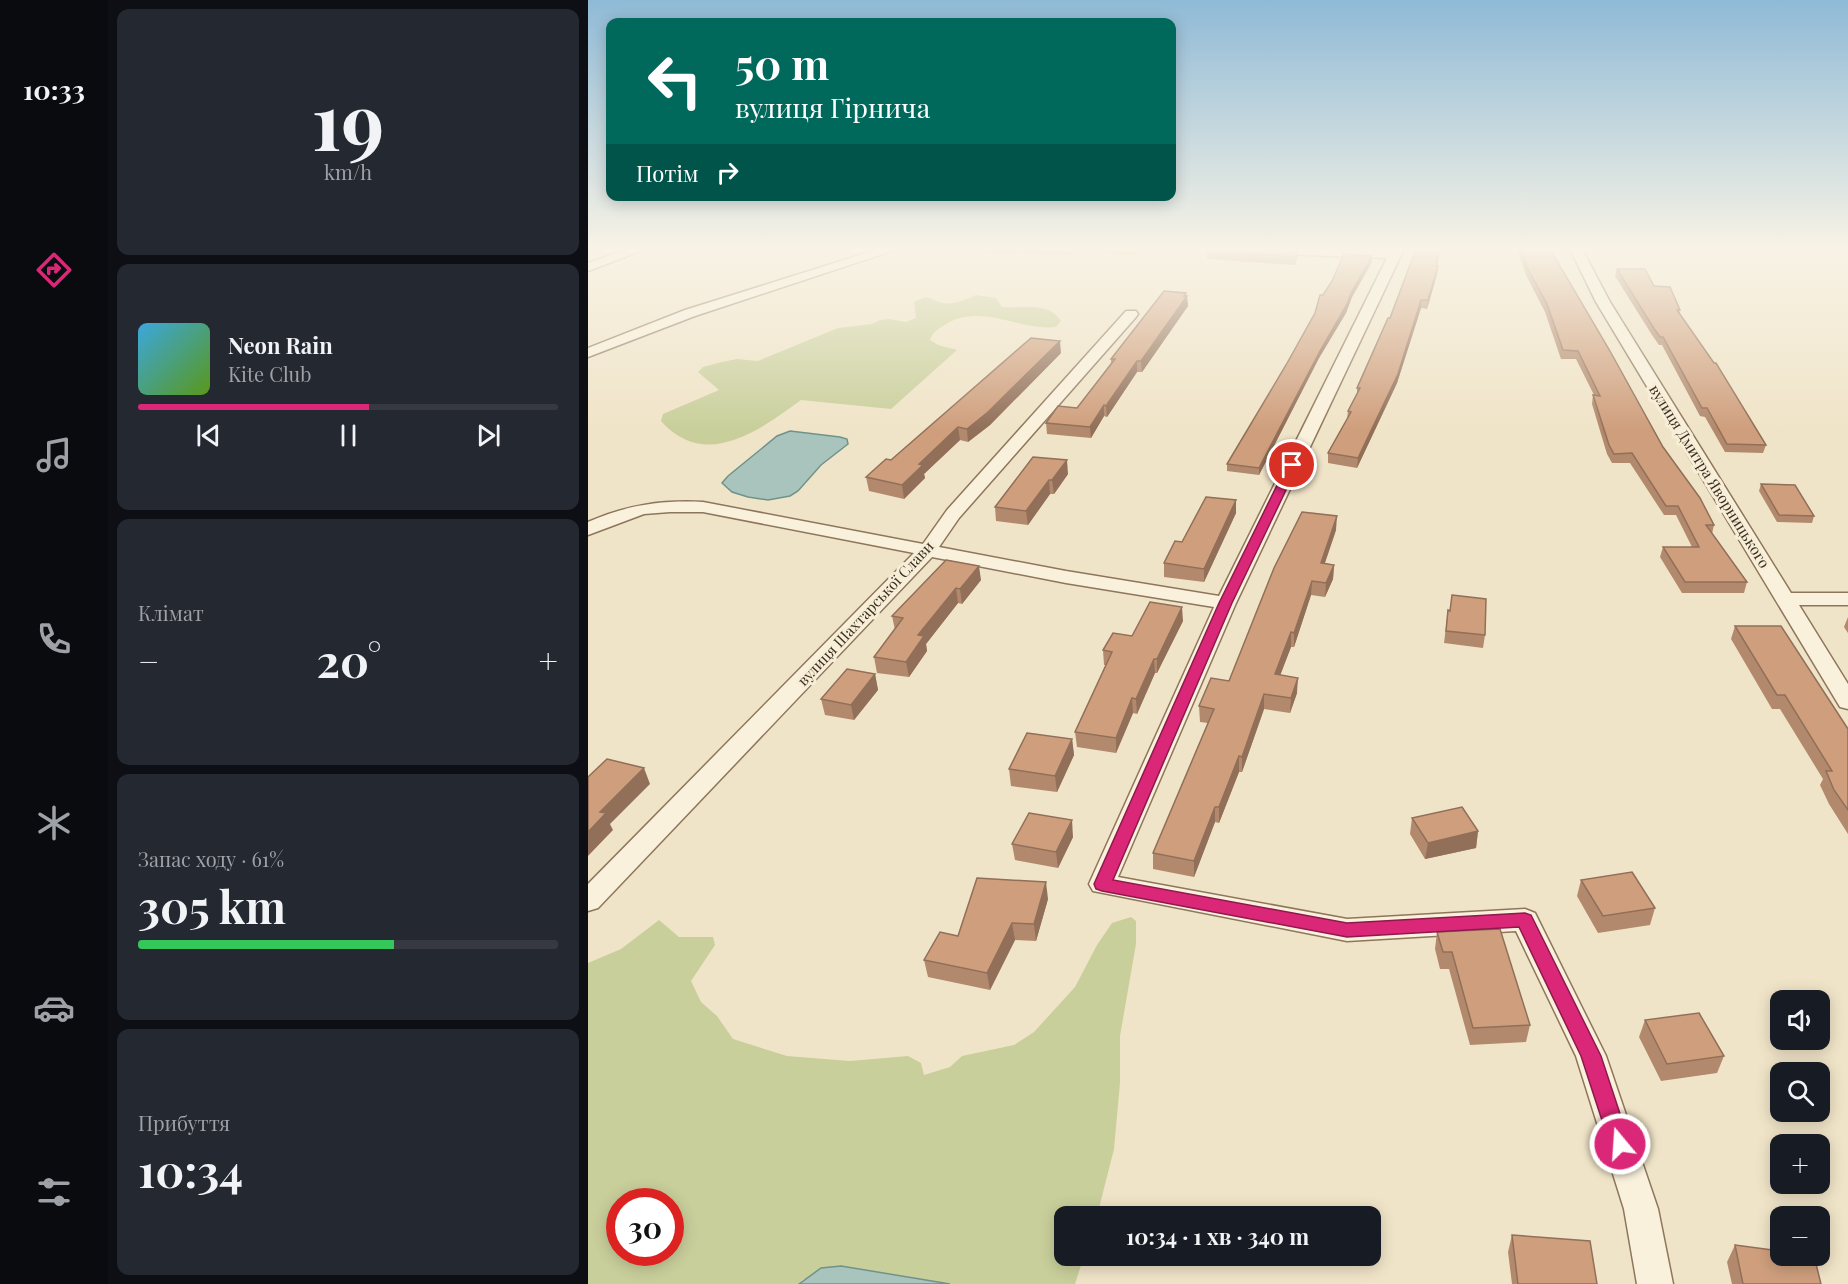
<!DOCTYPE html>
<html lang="uk">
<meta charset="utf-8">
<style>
body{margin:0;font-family:"Playfair Display",serif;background:#242831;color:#f1f3f6;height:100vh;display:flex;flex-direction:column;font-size:22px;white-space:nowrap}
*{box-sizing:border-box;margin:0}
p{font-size:20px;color:#9ea1a6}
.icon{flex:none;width:33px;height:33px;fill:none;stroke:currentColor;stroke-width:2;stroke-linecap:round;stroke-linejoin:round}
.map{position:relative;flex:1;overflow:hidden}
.panel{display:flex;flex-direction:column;gap:9px;padding:9px;background:#0d0f14;width:480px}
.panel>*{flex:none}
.hud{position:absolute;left:18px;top:18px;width:570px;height:183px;border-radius:12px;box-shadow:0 3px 15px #0003;background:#00695c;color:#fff;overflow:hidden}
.buttons{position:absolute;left:1182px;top:990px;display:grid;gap:12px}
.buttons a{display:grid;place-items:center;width:60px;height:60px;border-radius:12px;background:#171b24;box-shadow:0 3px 15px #0003;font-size:30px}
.speed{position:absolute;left:18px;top:1188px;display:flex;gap:12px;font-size:30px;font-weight:700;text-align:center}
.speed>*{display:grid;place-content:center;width:78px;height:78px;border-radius:50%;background:#171b24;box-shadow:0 3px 15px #0003;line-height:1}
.speed .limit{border:9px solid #d22;background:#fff;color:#111}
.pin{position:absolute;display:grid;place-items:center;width:51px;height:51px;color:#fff;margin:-26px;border:3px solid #fff;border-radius:50%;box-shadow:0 2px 6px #0007}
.me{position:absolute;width:66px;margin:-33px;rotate:342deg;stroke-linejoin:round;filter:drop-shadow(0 0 4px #0008)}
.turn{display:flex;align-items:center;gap:21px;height:126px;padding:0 30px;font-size:27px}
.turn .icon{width:78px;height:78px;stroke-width:2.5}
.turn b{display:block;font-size:42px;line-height:51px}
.then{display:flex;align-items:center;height:57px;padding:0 30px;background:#0003;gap:12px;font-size:22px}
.big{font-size:45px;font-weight:700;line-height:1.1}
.panel .widget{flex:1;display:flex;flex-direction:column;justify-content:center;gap:9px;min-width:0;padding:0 21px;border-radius:12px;background:#242831}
.panel .dial{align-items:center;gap:0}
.dial b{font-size:78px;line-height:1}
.song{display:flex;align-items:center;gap:18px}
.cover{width:72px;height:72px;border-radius:9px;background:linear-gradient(135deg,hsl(200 70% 55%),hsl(90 70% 35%))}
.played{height:6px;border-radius:3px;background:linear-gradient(90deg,#db2777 55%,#363941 55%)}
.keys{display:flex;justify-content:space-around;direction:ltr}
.heat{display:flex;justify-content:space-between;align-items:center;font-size:33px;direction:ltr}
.charge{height:9px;border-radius:4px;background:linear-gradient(90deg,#34c759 61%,#363941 0)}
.trip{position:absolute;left:466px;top:1206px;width:327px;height:60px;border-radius:12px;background:#171b24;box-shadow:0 3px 15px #0003;font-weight:700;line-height:60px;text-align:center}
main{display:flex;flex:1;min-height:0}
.dock{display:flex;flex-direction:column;width:108px;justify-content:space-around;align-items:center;background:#090b0e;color:#9ea1a6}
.dock .icon{width:42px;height:42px}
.dock .selected{color:#db2777}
.dock b{font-size:27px;color:#f1f3f6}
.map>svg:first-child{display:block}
.green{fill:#c9cf9b;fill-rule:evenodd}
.water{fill:#a9c4bc;stroke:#6f938a;stroke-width:1.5}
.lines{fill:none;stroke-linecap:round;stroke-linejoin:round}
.street-casing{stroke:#8d765c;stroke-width:3}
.street{fill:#faf1dc;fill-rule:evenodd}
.wall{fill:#b2896c}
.shaded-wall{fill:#916f58}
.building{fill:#cf9f7d;stroke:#916f58;stroke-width:1.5}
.route{fill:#db2777;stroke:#8e194d;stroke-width:1.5}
.labels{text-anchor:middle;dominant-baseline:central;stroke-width:6;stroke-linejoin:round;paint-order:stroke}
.street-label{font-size:15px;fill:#3d2e20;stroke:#f7eed8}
</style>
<main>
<nav class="dock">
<b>10:33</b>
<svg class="icon selected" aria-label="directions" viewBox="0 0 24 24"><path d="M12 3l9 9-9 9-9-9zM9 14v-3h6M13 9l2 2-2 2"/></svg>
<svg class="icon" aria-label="music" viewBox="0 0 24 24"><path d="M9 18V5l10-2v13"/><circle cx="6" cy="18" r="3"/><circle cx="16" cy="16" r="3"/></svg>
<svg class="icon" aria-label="phone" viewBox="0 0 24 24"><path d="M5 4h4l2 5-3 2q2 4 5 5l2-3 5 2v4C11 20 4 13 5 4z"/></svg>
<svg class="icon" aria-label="climate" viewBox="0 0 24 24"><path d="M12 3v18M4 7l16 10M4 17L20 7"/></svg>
<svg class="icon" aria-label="car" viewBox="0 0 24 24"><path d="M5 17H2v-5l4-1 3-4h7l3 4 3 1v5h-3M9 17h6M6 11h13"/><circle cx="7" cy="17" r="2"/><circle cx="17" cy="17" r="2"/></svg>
<svg class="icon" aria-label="filters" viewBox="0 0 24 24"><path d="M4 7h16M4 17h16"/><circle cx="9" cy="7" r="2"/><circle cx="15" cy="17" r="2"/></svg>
</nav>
<section class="panel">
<div class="widget dial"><b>19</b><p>km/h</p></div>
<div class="widget">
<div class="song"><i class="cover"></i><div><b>Neon Rain</b><p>Kite Club</p></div></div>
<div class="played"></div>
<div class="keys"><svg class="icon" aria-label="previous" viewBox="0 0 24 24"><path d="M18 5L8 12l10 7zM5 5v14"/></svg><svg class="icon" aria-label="pause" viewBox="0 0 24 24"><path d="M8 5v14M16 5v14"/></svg><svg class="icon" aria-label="next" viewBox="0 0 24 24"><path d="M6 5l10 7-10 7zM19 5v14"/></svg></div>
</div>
<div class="widget"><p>Клімат</p>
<div class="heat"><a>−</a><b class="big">20°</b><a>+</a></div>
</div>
<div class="widget"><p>Запас ходу · 61%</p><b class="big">305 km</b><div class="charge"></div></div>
<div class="widget"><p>Прибуття</p><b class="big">10:34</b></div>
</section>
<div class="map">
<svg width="1260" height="1284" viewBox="0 0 1260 1284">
<rect width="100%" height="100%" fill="#f0e4c8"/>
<!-- green -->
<g class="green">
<path d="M388 295 408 298 414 307C434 309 461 301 473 321L468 327C431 331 394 303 358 324 351 329 345 331 342 340L350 345 369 350 303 409 213 400C172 430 117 471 73 421L75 414 131 390 110 372 115 367 134 362 149 359 170 361 250 328 284 324 292 320 301 319 318 322 328 318 326 302C344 293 339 299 354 303 365 305 378 300 388 295Z"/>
<path d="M543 917 548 921V944L532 1036V1083L526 1149 509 1216H477V1256H496L487 1284H362L253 1266 214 1280 211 1284H0V963L33 949 71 920 91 937H125L127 945 103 981 113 1002 129 1016 145 1039 199 1056 262 1061 320 1056 333 1063 336 1075 362 1067 374 1056 426 1045 446 1032 487 987 509 945 524 923ZM32 1202H82V1252H32Z"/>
</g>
<!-- water -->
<g class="water">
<polygon points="202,431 252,437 259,439 260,444 233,465 210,491 202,496 180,500 160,497 144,492 134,483 140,476 189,436"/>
<polygon points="253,1266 362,1284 211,1284 233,1268"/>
</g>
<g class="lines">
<defs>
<g id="street">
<polygon points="40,249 58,249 0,271 0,263"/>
<polygon points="291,249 310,249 107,316 0,357 0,348 97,310"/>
<path d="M659 249 803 251 804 249H816L648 603 530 877 759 919 937 909 947 913 1018 1056 1070 1209 1085 1284H1049L1036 1209 988 1056 928 931 759 941 505 891 501 884 626 607 478 583 344 557 10 908 0 911V884L326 553 115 512H82L56 514 0 535V522C38 505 74 500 115 502L335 544 359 510 538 311H548L550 314 548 317 371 518 351 547 478 571 631 596 799 258 665 253Z"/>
<polygon points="982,249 994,249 1022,302 1203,593 1260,593 1260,605 1211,605 1260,684 1260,709 1252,707 1249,702 1008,302"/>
</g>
</defs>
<!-- street casing -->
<use href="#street" class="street-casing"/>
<!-- street -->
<use href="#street" class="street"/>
</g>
<!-- wall -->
<g class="wall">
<polygon points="396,249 487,249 484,254 397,253"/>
<polygon points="517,249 550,249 546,255 517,253"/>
<polygon points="828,249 852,249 849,266 850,266 849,274 839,309 833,308 809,383 769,468 740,463 740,453 759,419 760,411 769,394 769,388 802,318"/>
<polygon points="929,249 962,249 1075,447 1126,525 1124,534 1159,582 1156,593 1094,593 1072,557 1075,547 1104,547 1088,515 1076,515 1042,463 1024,463 1019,454 1004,404 1005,395 1006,395 988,359 973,359 957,312 938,275"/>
<polygon points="619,251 709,257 707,265 619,259"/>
<polygon points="784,256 784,262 764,297 758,313 731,358 671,475 639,471 639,464 698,365 727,313 735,295"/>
<polygon points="1029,269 1066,286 1092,310 1091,314 1178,445 1175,453 1137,452 1117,417 1112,416 1074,345 1071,345 1064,335 1027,276"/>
<polygon points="598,293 600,306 554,372 549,372 519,417 516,416 503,438 459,434 458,423 489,408 523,363 523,359"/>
<polygon points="473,353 402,425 380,442 372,440 336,474 337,478 316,499 281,491 278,477 303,460"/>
<polygon points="445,457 480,474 466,494 462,494 440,525 408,521 407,507"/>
<polygon points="1173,484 1226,516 1224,523 1189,522 1171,491"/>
<polygon points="648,500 648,513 616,582 576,577 576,563 594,542"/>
<polygon points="748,530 737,563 746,565 745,579 737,597 723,595 706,647 703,647 692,675 709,693 702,713 676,709 654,772 651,772 631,823 627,822 606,877 565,869 565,853 620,723 612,722 611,706 641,681"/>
<polygon points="358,560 393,580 374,604 370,603 338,644 339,651 321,677 289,673 286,657 307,630 304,616"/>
<polygon points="860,610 897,635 895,648 856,643"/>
<polygon points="1260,617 1260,633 1256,627"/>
<polygon points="595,621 569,673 567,673 549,714 545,713 528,753 489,747 487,732 518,665 516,665 515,650 544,636"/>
<polygon points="1147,626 1260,729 1260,834 1241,804 1232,785 1235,779 1192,709 1184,709 1143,639"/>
<polygon points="287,674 290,690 266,720 237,715 233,699"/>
<polygon points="484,739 486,755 469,792 423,786 421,769"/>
<polygon points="824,818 890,831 888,848 837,859 822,834"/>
<polygon points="485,837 470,868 427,860 424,844"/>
<polygon points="993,880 1067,908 1062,925 1010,933 989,896"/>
<polygon points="460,899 448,941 427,940 402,990 340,977 336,960 370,936"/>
<polygon points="849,932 942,1025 938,1042 882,1045 861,969 852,969 847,949"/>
<polygon points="1057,1020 1136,1056 1129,1073 1073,1081 1051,1037"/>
<polygon points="924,1235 1009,1284 924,1284 920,1252"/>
<polygon points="1147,1245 1233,1284 1144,1284 1139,1262"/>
</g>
<!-- shaded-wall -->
<g class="shaded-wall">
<polygon points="546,249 550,249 546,255"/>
<polygon points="709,249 709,257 707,265 707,257"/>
<polygon points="784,256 784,262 764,297 758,313 731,358 671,475 671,468 732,351 764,291"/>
<polygon points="850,266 849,274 839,309 840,300"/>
<polygon points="598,293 598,298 599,296 600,306 554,372 553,361"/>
<polygon points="833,300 833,308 809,383 769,468 770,458"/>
<polygon points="472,341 473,353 402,425 380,442 379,429"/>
<polygon points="549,361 549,372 519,417 518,406"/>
<polygon points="516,405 516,416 503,438 502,427"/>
<polygon points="370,427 372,440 336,474 337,478 316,499 314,485 331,464"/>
<polygon points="479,460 480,474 466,494 464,480"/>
<polygon points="461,480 462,494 440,525 438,511"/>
<polygon points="648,500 648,513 616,582 616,569"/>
<polygon points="749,516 748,530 732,577 733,563"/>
<polygon points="746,565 745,579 737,597 738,583"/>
<polygon points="391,566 393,580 374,604 372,589"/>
<polygon points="724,581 723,595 706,647 706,633"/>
<polygon points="368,588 370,603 338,644 339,651 321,677 318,662 330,635"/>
<polygon points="594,607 595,621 569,673 569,659"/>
<polygon points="703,632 703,647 687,689 687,674"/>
<polygon points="566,659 567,673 549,714 548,699"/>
<polygon points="287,674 290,690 266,720 263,705"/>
<polygon points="710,678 709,693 702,713 703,698"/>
<polygon points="676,694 676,709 654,772 654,757"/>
<polygon points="544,698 545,713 528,753 528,738"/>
<polygon points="484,739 486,755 469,792 467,776"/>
<polygon points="651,756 651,772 631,823 631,807"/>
<polygon points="56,768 62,784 22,824 25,830 0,856 0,832 12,812"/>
<polygon points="627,807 627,822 606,877 606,861"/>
<polygon points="484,820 485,837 470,868 468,852"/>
<polygon points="890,831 888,848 837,859 840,843"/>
<polygon points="458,882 460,899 448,941 446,924"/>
<polygon points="424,923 427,940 402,990 399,973"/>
</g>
<!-- building -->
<g class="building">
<polygon points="621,249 709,249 707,257 619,251"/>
<polygon points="828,249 851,249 848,266 850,266 840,300 833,300 810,374 770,458 740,453 763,412 760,411 772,388 769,388 800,318 802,318"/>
<polygon points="933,249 962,249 1022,351 1075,447 1112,498 1126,525 1118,525 1159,582 1097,582 1075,547 1111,547 1090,506 1078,506 1044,453 1026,454 1021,445 1005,395 1012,396 990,351 975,350 959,304 939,267"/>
<polygon points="756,254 784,256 764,291 758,306 732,351 671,468 639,464 698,365 727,313 732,295 735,295 744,281"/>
<polygon points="1029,269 1057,269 1066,286 1082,287 1092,310 1089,310 1126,363 1128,363 1178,445 1139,444 1119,408 1114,408 1075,337 1072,337 1065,327"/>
<polygon points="576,291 598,293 596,296 599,296 553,361 549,361 518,406 516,405 502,427 458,423 470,406 489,408 527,359 523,359"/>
<polygon points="443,338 472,341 400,412 379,429 370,427 331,464 335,465 314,485 278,477 298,459 303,460"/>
<polygon points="445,457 479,460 464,480 461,480 438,511 407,507"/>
<polygon points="1173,484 1207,485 1226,516 1191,515"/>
<polygon points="618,497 648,500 616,569 576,563 587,541 594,542"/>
<polygon points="714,512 749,516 733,563 746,565 738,583 724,581 706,633 703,632 687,674 710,678 703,698 676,694 654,757 651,756 631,807 627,807 606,861 565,853 626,709 611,706 623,678 641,681 686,568"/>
<polygon points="358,560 391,566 372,589 368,588 330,635 336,636 318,662 286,657 315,618 304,616"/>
<polygon points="864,595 898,599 897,635 858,631 860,610 862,611"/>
<polygon points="562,602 594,607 569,659 566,659 548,699 544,698 528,738 487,732 524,652 515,650 525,633 544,636"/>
<polygon points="1147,626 1193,626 1260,729 1260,810 1246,790 1238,771 1244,771 1197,695 1189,695"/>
<polygon points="259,669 287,674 263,705 233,699"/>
<polygon points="439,733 484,739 467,776 421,769"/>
<polygon points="19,759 56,768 12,812 18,813 0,832 0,777"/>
<polygon points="874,807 890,831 840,843 824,818"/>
<polygon points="441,813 484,820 468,852 424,844"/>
<polygon points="1044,872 1067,908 1015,916 993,880"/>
<polygon points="389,878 458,882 446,924 424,923 399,973 336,960 352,932 370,936"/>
<polygon points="912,929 942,1025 885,1028 864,952 855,952 849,932"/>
<polygon points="1111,1013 1136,1056 1079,1064 1057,1020"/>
<polygon points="924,1235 1002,1241 1009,1284 930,1284"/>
<polygon points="1147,1245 1192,1251 1192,1256 1226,1256 1233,1284 1155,1284"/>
</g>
<!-- sky -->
<linearGradient id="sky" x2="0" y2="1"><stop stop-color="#8fbad6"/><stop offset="0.58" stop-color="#f8f3e6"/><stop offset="1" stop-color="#f8f3e6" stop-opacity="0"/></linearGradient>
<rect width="1260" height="429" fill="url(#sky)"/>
<!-- route -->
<polygon class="route" points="704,462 710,465 644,603 525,880 759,923 937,913 943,915 1013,1056 1042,1144 1039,1151 1032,1153 1024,1151 993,1056 931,927 759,937 514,891 508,889 506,884 631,603 699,465"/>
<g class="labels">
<!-- street labels -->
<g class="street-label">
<text transform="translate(1122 476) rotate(58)">вулиця Дмитра Яворницького</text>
<text transform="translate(277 613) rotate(-47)">вулиця Шахтарської Слави</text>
</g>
</g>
</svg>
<div class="buttons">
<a><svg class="icon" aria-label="sound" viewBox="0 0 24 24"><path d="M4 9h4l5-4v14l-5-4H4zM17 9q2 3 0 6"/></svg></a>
<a><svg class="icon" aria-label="search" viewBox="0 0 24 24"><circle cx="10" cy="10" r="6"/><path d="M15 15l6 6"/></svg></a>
<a>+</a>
<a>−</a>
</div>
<div class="speed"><div class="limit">30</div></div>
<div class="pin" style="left:704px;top:465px;background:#d93025"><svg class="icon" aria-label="arrive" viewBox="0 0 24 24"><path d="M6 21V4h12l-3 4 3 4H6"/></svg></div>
<svg class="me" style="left:1032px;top:1144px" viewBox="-20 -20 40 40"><circle r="17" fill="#db2777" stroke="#fff" stroke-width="3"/><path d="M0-11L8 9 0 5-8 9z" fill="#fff"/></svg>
<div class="trip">10:34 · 1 хв · 340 m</div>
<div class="hud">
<div class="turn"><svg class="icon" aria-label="left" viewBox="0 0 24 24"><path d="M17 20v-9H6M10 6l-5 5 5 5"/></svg><div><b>50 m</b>вулиця Гірнича</div></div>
<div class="then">Потім<svg class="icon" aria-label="right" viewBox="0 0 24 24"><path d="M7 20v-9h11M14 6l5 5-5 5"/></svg></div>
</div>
</div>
</main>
